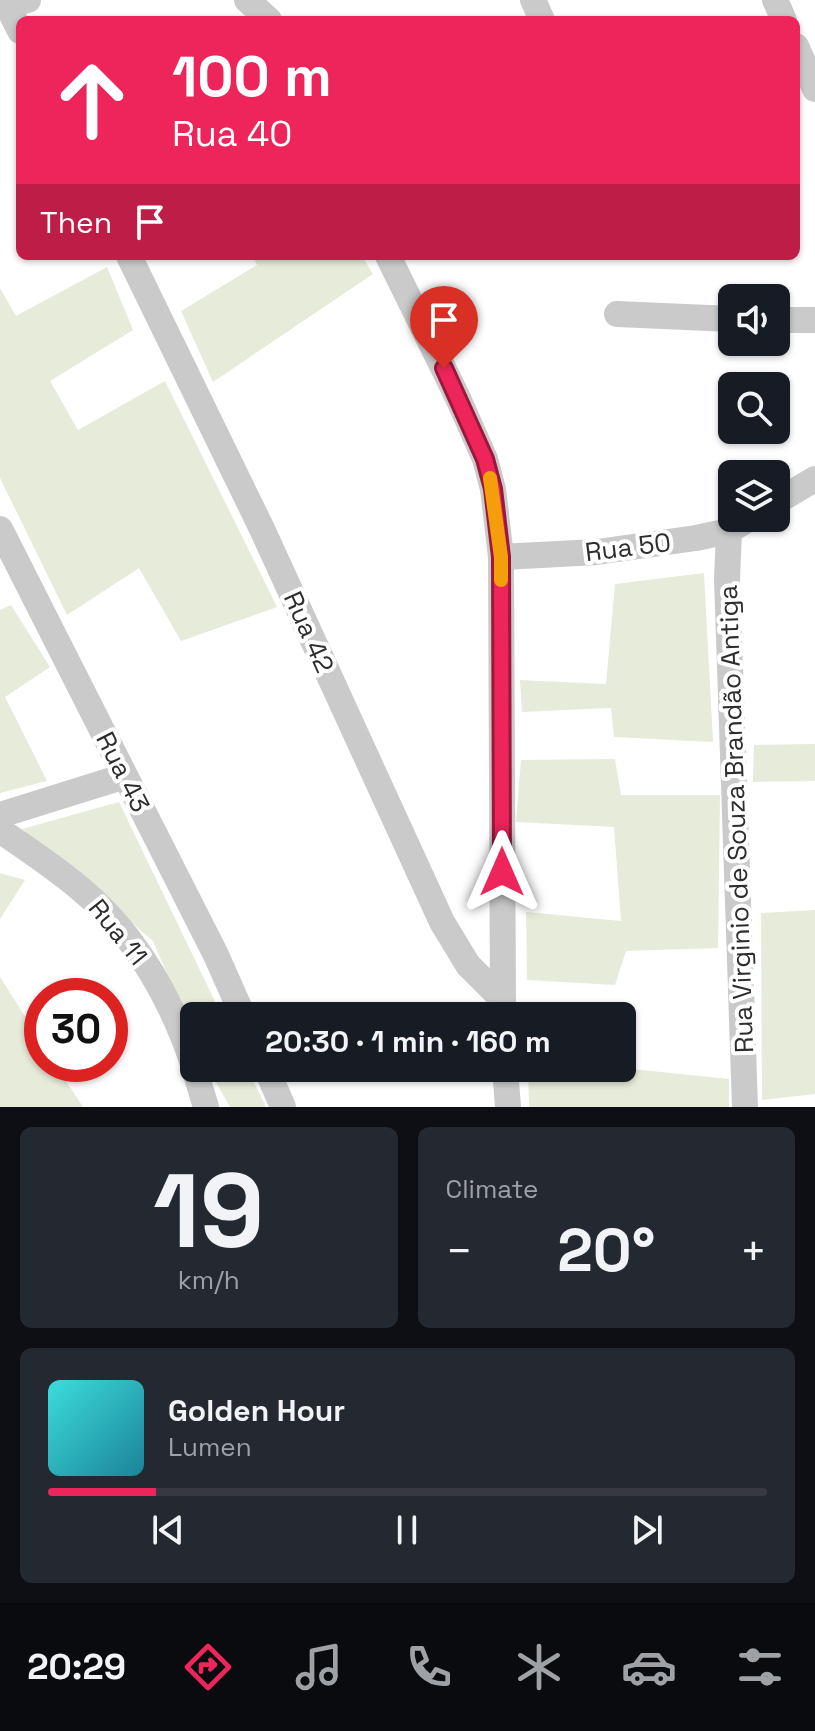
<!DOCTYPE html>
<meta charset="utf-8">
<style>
body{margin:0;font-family:"Space Grotesk",sans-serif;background:#242831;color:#f1f3f6;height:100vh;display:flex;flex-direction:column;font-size:30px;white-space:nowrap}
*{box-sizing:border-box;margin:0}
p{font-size:26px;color:#9ea1a6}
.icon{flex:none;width:44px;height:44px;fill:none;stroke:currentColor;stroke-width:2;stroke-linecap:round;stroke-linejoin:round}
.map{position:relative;height:1107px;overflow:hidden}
.drawer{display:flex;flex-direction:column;gap:20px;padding:20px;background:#0d0f14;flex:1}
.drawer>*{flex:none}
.banner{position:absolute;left:16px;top:16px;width:784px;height:244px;border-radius:12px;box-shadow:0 2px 6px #0004;background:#ee255b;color:#fff;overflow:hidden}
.tools{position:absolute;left:718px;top:284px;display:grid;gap:16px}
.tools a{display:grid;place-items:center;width:72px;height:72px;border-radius:12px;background:#171b24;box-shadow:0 2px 6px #0004;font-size:40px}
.speed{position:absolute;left:24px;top:978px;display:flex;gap:16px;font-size:40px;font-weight:700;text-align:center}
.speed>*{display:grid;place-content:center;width:104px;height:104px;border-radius:50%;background:#171b24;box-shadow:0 2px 6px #0004;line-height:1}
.speed .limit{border:12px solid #d22;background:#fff;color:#111}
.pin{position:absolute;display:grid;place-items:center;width:68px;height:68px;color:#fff;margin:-82px -34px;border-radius:50% 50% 50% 0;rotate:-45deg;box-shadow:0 0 8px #0007}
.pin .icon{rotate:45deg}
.me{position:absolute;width:88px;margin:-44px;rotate:0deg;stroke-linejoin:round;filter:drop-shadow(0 0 6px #0008)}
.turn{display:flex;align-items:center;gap:28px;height:168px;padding:0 24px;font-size:36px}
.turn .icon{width:104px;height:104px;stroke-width:2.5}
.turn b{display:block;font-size:56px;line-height:68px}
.then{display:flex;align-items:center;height:76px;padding:0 24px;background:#0003;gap:16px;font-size:30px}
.big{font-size:60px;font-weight:700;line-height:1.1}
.drawer .widget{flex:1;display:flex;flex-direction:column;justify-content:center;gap:12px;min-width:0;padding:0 28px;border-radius:12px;background:#242831}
.drawer .dial{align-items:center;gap:0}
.dial b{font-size:104px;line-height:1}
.song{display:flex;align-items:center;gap:24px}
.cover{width:96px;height:96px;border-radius:12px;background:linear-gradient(135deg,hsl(180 70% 55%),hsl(190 70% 35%))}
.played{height:8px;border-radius:4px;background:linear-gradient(90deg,#ee255b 15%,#363941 15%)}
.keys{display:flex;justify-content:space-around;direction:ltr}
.heat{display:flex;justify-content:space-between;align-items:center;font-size:44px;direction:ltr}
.drawer .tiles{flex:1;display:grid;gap:20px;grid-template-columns:1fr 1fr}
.widget:last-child{grid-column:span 2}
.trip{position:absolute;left:180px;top:1002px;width:456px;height:80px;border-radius:12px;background:#171b24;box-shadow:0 2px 6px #0004;font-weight:700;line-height:80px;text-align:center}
.menu{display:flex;height:128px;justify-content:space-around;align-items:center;background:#090b0e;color:#9ea1a6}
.menu .icon{width:56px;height:56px}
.menu .selected{color:#ee255b}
.menu b{font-size:36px;color:#f1f3f6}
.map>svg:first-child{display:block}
.green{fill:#e7ebd9}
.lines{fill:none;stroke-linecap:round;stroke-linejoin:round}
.minor{stroke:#cacaca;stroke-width:26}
.route-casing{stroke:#9b183b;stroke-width:20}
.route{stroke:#ee255b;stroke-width:14}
.slow{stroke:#f59e0b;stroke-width:14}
.labels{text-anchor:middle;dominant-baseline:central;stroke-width:8;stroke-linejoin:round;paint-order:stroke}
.street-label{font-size:26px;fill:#2d2d2d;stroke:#fff}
</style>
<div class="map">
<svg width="815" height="1107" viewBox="0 0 815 1107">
<rect width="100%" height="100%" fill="#fff"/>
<!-- green -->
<g class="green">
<polygon points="252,256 362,256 373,274 213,382 181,311 257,265"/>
<polygon points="107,267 133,330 50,381 78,430 165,381 277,607 181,641 139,568 67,615 0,478 0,288 16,316"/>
<polygon points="704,573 713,742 614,737 611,708 522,712 520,680 606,684 615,584"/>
<polygon points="11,605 50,667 5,697 47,781 0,793 0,610"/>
<polygon points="815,744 815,781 753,782 754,745"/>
<polygon points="615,759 621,795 720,795 718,948 626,951 615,985 527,980 526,912 621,921 614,827 516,822 521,760"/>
<polygon points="119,802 222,1016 194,1016 194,1036 153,941 22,829"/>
<polygon points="0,873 25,880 0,919"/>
<polygon points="815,910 815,1094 762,1100 761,913"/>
<polygon points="0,977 42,1043 42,1064 55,1064 83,1107 0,1107"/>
<polygon points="208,1068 247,1068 266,1107 230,1107"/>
<polygon points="528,1068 622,1068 729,1079 729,1107 529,1107"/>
</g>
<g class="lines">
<!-- minor -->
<g class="minor">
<polyline points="247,0 269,20"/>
<polyline points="533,0 542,20"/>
<polyline points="775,0 784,20"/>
<polyline points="0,7 28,0"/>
<polyline points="8,7 20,31"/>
<polyline points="796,46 815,89"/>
<polyline points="129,256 262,529 442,922 468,965 502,999"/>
<polyline points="388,256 457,396 485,459 493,489 501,557 503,1009"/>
<polyline points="617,314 732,319"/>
<polyline points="776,320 815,320"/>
<polyline points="776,502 815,479"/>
<polyline points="0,529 216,955 243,1016"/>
<polyline points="729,531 727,579 745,1107"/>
<polyline points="501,557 597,552 696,538 729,531 750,518"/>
<polyline points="0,815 125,776"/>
<path d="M0 830C28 850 58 869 84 892 137 937 173 1002 194 1067"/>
<polyline points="194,1068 206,1107"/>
<polyline points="266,1068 283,1107"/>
<polyline points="505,1068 508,1107"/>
</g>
</g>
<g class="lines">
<defs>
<polyline id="route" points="444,368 485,459 493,489 501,557 502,872"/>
</defs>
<!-- route casing -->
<use href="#route" class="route-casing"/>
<!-- route -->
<use href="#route" class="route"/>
<!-- slow -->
<polyline class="slow" points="490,478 501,557 501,580"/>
</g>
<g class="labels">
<!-- street labels -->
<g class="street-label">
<text transform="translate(628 547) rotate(-7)">Rua 50</text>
<text transform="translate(309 632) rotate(66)">Rua 42</text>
<text transform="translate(123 772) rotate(63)">Rua 43</text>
<text transform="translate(736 819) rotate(-92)">Rua Virginio de Souza Brandão Antiga</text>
<text transform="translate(118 932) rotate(51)">Rua 11</text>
</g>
</g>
</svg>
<div class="tools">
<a><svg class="icon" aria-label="sound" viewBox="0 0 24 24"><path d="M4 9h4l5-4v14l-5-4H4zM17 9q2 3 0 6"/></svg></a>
<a><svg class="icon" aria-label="search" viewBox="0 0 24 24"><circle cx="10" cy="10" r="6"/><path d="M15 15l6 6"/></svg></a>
<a><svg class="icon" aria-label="layers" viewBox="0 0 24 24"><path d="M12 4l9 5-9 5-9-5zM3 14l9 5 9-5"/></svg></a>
</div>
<div class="speed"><div class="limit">30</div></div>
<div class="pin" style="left:444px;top:368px;background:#d93025"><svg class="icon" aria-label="arrive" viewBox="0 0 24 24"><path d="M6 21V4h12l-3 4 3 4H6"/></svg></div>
<svg class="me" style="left:502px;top:872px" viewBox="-20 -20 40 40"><path d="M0-17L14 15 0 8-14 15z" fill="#ee255b" stroke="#fff" stroke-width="4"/></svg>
<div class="trip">20:30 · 1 min · 160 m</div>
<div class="banner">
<div class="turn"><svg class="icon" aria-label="ahead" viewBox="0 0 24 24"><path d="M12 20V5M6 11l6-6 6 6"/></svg><div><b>100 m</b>Rua 40</div></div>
<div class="then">Then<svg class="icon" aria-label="arrive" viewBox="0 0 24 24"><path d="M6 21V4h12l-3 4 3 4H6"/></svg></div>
</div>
</div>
<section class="drawer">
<div class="tiles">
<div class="widget dial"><b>19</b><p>km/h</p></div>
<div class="widget"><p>Climate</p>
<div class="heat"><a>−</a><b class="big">20°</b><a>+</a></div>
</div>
<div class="widget">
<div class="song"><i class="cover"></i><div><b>Golden Hour</b><p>Lumen</p></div></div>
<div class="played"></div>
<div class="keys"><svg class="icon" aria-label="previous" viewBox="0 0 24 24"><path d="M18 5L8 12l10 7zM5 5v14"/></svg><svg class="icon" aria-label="pause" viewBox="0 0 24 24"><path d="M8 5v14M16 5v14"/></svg><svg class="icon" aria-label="next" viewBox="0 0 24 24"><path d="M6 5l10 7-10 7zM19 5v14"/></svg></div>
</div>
</div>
</section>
<nav class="menu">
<b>20:29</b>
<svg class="icon selected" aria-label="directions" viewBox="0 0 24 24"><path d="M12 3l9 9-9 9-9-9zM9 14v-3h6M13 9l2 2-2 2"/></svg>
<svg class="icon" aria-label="music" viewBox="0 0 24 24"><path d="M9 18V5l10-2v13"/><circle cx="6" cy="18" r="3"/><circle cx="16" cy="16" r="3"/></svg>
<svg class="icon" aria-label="phone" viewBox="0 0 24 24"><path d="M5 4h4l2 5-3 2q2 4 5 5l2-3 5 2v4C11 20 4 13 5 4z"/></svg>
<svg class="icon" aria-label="climate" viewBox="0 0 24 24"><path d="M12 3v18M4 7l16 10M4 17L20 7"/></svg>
<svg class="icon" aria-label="car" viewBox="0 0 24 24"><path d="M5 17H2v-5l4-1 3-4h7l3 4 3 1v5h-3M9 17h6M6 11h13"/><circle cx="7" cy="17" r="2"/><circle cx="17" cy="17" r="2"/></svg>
<svg class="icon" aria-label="filters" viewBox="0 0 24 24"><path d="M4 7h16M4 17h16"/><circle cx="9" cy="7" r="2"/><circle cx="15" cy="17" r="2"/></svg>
</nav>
